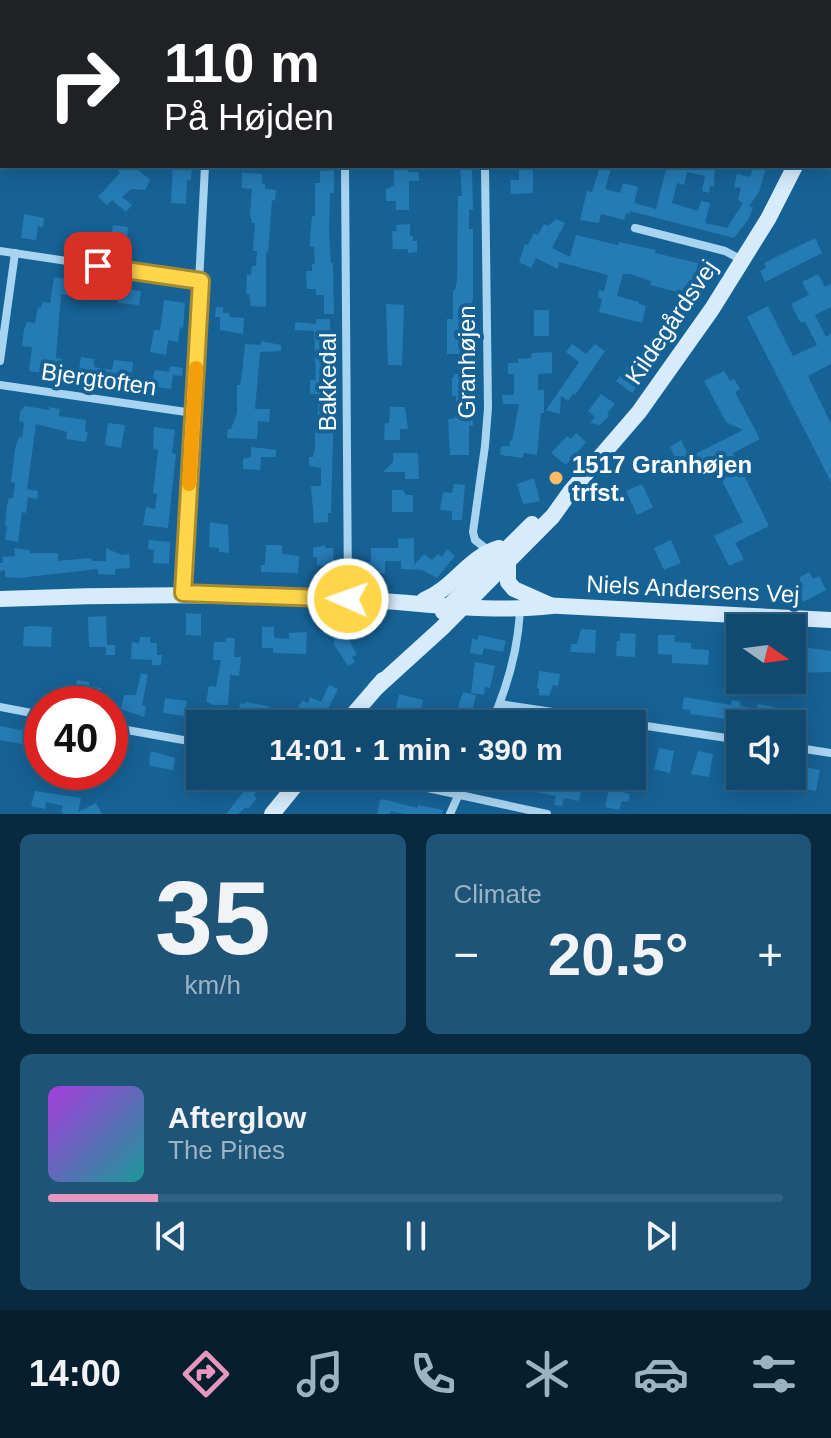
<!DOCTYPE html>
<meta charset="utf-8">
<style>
body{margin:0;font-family:Helvetica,sans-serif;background:#1e5478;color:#f1f3f6;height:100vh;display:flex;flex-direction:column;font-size:30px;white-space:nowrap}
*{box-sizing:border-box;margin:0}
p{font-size:26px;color:#9cb3c3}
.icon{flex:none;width:44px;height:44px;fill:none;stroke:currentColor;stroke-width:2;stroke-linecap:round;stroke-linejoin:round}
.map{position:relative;height:814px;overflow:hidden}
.details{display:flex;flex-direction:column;gap:20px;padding:20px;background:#09293e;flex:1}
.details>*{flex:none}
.banner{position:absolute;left:0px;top:0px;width:832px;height:168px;box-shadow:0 4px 20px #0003,0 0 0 2px #306283;background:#202124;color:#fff;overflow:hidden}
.needle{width:52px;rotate:104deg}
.tools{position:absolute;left:726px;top:614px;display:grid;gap:16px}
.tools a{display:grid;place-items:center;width:80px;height:80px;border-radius:0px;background:#104a70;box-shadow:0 4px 20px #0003,0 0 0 2px #306283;font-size:40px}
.speed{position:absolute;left:24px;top:686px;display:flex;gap:16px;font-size:40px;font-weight:700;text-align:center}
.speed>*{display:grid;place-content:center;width:104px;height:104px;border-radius:50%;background:#104a70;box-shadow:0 4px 20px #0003,0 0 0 2px #306283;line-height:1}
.speed .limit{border:12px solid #d22;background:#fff;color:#111}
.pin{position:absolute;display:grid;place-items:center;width:68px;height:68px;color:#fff;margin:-34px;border-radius:16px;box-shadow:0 4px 12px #0006}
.me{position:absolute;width:88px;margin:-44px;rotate:272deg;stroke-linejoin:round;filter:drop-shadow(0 0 6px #0008)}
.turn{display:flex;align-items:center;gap:28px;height:168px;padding:0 32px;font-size:36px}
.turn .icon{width:104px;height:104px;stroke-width:2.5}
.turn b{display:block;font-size:56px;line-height:68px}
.big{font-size:60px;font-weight:800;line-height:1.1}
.details .card{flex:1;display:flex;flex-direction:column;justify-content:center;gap:12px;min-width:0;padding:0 28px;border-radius:12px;background:#1e5478}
.details .dial{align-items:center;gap:0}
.dial b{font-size:104px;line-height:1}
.song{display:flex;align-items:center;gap:24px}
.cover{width:96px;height:96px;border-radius:12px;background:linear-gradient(135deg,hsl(280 70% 55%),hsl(180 70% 35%))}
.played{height:8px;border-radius:4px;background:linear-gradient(90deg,#e797bd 15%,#306283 15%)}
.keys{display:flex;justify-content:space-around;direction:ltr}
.heat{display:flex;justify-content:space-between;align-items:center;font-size:44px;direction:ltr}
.details .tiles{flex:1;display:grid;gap:20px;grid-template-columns:1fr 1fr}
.card:last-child{grid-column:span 2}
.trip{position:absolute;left:186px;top:710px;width:460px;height:80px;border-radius:0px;background:#104a70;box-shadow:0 4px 20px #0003,0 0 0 2px #306283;font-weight:800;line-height:80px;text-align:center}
.tabs{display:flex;height:128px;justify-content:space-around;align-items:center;background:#061e2d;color:#9cb3c3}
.tabs .icon{width:56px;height:56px}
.tabs .on{color:#e797bd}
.tabs b{font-size:36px;color:#f1f3f6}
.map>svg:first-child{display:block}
.building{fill:#257bb4}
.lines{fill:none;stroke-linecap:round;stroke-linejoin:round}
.street{stroke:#a7d4f1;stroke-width:8}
.secondary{stroke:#d6ecfc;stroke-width:16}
.route-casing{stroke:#a68a30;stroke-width:20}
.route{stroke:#ffd54a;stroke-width:14}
.slow{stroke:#f59e0b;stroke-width:14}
.poi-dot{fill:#ffbb67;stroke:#166295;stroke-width:3}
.labels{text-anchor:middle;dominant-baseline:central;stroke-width:8;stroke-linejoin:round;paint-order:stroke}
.street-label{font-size:24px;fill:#fff;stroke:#166295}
.poi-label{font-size:24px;font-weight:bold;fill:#fff;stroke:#166295;text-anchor:start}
</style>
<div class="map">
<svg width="831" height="814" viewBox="0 0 831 814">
<rect width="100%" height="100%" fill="#166295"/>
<!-- building -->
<g class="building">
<polygon points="114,166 134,166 150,180 145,190 131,189 122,197 132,205 126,212 112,200 107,205 98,197 120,173"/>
<polygon points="173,166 192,166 191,180 187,180 186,204 171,203"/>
<polygon points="396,166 408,166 408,172 419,172 419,181 409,181 409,210 396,210 396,201 386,201 386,189 394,186 394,169"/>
<polygon points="460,166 472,168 473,210 469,210 469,229 473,229 473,297 471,310 462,310 462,332 474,332 474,341 462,341 462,354 447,354 447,319 453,319 453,290 455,290 457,280 458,196 462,196"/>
<polygon points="519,166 533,166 533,193 511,194 510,180 519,180"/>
<polygon points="600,166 611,169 605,189 620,193 623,183 638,187 634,203 656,209 667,166 676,168 676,166 715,166 714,187 710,186 709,193 702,191 705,176 687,172 684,185 677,183 672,203 698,211 701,201 710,203 705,223 727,228 743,203 738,200 741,188 734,187 737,174 750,177 753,168 756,169 757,166 766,167 759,192 749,206 753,208 748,220 734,238 630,211 630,214 626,213 624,220 601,214 599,223 580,220 587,191 592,192"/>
<polygon points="334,170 334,193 330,193 329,233 331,263 333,263 334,314 324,314 324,295 316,295 316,289 307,289 306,271 312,271 312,264 315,264 314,247 310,247 310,239 312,216 315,216 315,183 320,183 320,171"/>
<polygon points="242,173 262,174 262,184 265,184 265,189 276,190 275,201 272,200 268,252 266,251 266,307 251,306 249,294 246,294 247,274 251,275 252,266 256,266 257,251 253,251 255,223 252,223 250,215 252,189 242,188"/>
<polygon points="24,214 44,218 43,227 38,226 36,240 21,238"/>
<polygon points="556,219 565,223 552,248 570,257 576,235 618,245 619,242 637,246 656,250 655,253 698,263 689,295 650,285 651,281 630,274 623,274 617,296 639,302 639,304 646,306 642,323 599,312 602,299 598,297 599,290 604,291 608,275 559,262 558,269 536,258 531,268 519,262 525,244 528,245 534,233 538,235 544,224 548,226"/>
<polygon points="410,224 410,236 413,236 413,241 417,241 417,252 408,253 408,249 393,249 392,231 397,231 396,225"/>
<polygon points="113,225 128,227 127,237 122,236 120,249 106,247 107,243 104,243 105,234 112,231"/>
<polygon points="815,238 822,253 765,282 760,271 766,268 764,263"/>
<polygon points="818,274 825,287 831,284 831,307 815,315 826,337 831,334 831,364 808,376 831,424 831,482 747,317 768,306 793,356 817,345 805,322 800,322 791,304 809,295 802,282"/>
<polygon points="54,277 81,281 79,297 61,294 56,358 62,359 61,369 52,369 51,374 29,371 32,347 22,346 24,329 27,322 35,323 38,307 41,308 43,302 50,303"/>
<polygon points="118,288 141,291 139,305 118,303"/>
<polygon points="164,300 185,303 183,328 180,327 178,342 168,340 166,355 150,352 154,330 160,330"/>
<polygon points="386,304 404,305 402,365 388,365"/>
<polygon points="216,307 223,307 223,313 229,313 230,317 244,318 243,334 220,330 220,317 215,317"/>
<rect x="534" y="310" width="15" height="26"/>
<polygon points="316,319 330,319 330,338 334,337 335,366 331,513 328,513 328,522 314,523 311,486 321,486 321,468 309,466 309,457 313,457 315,449 315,423 318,423 318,394 310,394 310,380 316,380 314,331 295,330 295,322 316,324"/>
<polygon points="261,341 281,345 281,351 260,352 255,409 270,409 269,422 258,421 257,439 227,438 228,429 231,429 237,413 237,385 240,385 242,373 245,344 261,345"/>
<polygon points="572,344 586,354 595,344 605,351 575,395 573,394 568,401 561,396 560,414 546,410 579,362 566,352"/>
<polygon points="552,352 552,373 538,374 538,390 544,390 544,413 541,413 537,455 524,453 523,458 500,455 501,446 510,446 510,440 512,441 519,404 503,404 502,395 514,395 514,374 508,374 508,363 518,363 518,359 531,358 532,353"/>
<polygon points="645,352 653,358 637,380 640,382 632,393 616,381 629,364 633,368"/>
<polygon points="81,357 94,359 94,367 112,370 114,360 133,362 132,373 125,372 123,384 78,377"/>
<polygon points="461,361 470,361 473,426 469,426 469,455 450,455 448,419 455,418 456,396 452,396 452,377 454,377 454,374 462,374"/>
<polygon points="170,366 183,368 182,376 173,375 171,389 151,386 155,370 169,372"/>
<polygon points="724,371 730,381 734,379 740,389 735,392 760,439 733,453 769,526 735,543 744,559 729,566 714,536 743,522 713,463 685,477 670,447 681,440 689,457 743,430 726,422 704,381"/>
<polygon points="601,394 615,404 607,414 609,416 600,425 590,423 595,417 588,411"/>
<polygon points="25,406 49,410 49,407 60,409 59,416 86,420 85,431 88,432 86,442 66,439 67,432 36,424 27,489 38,491 37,499 28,497 26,513 22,512 18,542 5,540 7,526 5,526 7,505 9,498 13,498 15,483 11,482 15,449 19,437 22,438 24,422 19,421 20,412"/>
<polygon points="390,407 405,407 408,429 400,429 400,440 384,440 385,423 389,423"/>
<polygon points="108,423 125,425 121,448 105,445"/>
<polygon points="154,427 175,430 172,453 176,454 168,528 143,525 146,507 155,509 157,494 153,493 158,450 153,449"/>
<polygon points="576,433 586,442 566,465 551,453 567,436 571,439"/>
<polygon points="251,447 276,450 276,457 261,457 260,470 243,469 243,459 251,457"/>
<polygon points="393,453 418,453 419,479 405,479 405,472 383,472 393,462"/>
<polygon points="534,478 540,501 523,504 517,484"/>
<polygon points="454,484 465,485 462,520 452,520 452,511 440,510 443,492 452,493"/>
<polygon points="642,484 653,507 637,515 626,491"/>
<polygon points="392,490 403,490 406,495 413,495 413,512 392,512"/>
<polygon points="210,522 228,525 229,553 219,552 219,548 209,547"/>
<polygon points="414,538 414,565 424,554 432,560 438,554 442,557 447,549 455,556 437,578 422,570 401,569 401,561 385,561 385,574 366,572 366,562 371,562 371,548 398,548 398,539"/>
<polygon points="149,540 170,542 169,564 153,563 154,550 148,549"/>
<polygon points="671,540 681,563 664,570 654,548"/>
<polygon points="266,545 282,545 282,554 299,556 298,573 261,572 261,565 265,565"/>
<polygon points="325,545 325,548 333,548 334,563 340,563 341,572 329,573 329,567 317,565 317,557 313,557 313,548"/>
<polygon points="14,548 30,550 30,553 58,553 58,561 91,558 92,561 106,561 106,548 121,555 129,554 130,568 115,569 115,575 98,574 98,569 19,578 5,577 5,570 0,571 0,563 3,563 2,557 15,556"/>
<polygon points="809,572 813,579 819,576 826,590 803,602 797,590 803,586 799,578"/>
<polygon points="186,613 201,614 201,636 186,635"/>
<polygon points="106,616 107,645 115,645 115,655 106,655 106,647 89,647 88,617"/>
<polygon points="31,626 52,627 51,647 23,646 24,627"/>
<polygon points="262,627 274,627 274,638 289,639 289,633 307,632 306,654 273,653 273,648 262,648"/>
<polygon points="581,629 596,630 595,653 570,652 571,644 577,644"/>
<polygon points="339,633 342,638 347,636 357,655 352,657 355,662 348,666 333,643 335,642 333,637"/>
<polygon points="620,633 636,634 635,657 616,656 617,641 620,641"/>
<polygon points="479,635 506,641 503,652 484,648 482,655 470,653 472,638 477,640"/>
<polygon points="658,635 675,635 674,642 691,643 691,649 709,650 708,665 672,663 672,655 658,654"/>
<polygon points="140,637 150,637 150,643 157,643 157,655 162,655 161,665 152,665 152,660 131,659 132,642 139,643"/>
<polygon points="226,638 235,638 234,657 241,657 239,676 230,675 228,705 214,705 206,702 209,686 216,687 221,660 213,660 214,642 226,642"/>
<polygon points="802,647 831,651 831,672 792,673 795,650 802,650"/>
<polygon points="475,662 495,666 490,688 485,687 484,695 471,693"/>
<polygon points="539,671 560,674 558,686 553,685 549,696 539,695 539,689 537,688"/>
<polygon points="141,673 148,675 142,705 146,706 144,717 121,709 124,695 136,695"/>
<polygon points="77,680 89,682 89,686 101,688 98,700 73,699"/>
<polygon points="329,685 338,689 325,715 321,713 317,721 302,715 304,711 298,708 302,700 308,703 310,697 321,702"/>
<polygon points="463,692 476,695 469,724 457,724 459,717 455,716"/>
<polygon points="399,694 423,700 420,713 396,708"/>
<polygon points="684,697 731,705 732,700 741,702 740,706 757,709 758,704 775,707 774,710 807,713 805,730 792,728 792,724 765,724 690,714 691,710 682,709"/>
<polygon points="165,698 187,701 184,716 163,713"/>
<polygon points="245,702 269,706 266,722 242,718 243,711 239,710 240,703 244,704"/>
<polygon points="0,726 37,733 36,736 42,737 42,748 0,740"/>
<polygon points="659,748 674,751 670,773 654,769"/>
<polygon points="151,751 175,758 173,770 151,766 149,762"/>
<polygon points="698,751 713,754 709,777 691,774"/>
<polygon points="804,767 820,770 816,791 797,788 800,773 803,774"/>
<polygon points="256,776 265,781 254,795 257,798 248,809 246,807 238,814 226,814"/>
<polygon points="491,776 537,778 537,776 545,776 545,778 582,788 579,801 564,798 562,806 554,805 556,796 489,783"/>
<polygon points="734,776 777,776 782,778 779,790 744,781 742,792 731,790"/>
<polygon points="609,789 630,794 628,802 622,801 619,810 605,807"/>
<polygon points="35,791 81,798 78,812 96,803 102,814 64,814 61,811 63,806 46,802 45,809 31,806"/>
<polygon points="383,799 417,808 418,805 443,810 442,814 404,814 391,811 390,814 377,814 380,801"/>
</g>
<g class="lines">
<!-- street -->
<g class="street">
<polyline points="281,0 289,2"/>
<polyline points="89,2 89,0"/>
<polyline points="201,2 201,0"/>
<polyline points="443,2 444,0"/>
<polyline points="0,145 2,144"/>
<polyline points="345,166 348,599"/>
<polyline points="485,166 488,408 485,446 473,532 475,540 489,551"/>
<polyline points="635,228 725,251 742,260"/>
<polyline points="0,251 201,281"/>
<polyline points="0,361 15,253"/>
<polyline points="0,385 193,413"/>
<polyline points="183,593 205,166"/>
<polyline points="500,704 740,740"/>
<polyline points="0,707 42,715"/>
<path d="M491 724C508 686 518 651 520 610"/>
<polyline points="110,727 200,743"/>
<polyline points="792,747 831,753"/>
<polyline points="372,776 547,814"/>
<polyline points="450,814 467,776"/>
</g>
<!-- secondary -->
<g class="secondary">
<polyline points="27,2 33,0"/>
<polyline points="0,11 2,10"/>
<polyline points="830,45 831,40"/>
<polyline points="830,80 831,77"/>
<polyline points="508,562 508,582 514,589 550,605"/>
<path d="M0 599C116 594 230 594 346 599 415 601 483 614 552 606"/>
<path d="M424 600C454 588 468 557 499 548"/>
<polyline points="541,605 831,620"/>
<polyline points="443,612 532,524"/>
<polyline points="376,688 442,628 553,516 570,492 639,412 712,309 768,219 795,166"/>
<polyline points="345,724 383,680"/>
<polyline points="272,814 303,776"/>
</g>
</g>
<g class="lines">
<defs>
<polyline id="route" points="98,266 201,281 183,593 348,599"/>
</defs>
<!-- route casing -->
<use href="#route" class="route-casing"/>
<!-- route -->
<use href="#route" class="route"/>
<!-- slow -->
<polyline class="slow" points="189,484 196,368"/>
</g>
<!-- markers -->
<circle class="poi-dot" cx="556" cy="478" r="8"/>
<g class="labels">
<!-- street labels -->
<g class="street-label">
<text transform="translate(671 322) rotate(-56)">Kildegårdsvej</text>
<text transform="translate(466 362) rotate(-90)">Granhøjen</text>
<text transform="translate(99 379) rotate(8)">Bjergtoften</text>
<text transform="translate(327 382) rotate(-90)">Bakkedal</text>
<text transform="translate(693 589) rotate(3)">Niels Andersens Vej</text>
</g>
<!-- poi labels -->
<g class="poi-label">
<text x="572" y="464">1517 Granhøjen<tspan x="572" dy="28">trfst.</tspan></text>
</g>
</g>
</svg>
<div class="tools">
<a><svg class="needle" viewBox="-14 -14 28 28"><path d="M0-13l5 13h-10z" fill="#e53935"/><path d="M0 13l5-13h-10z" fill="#9cb3c3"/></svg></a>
<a><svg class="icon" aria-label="sound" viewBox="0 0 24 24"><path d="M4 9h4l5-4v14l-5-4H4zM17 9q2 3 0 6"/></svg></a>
</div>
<div class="speed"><div class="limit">40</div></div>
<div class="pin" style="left:98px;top:266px;background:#d93025"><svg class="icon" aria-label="arrive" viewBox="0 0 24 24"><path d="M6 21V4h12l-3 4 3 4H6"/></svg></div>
<svg class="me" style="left:348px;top:599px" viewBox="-20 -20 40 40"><circle r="17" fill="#ffd54a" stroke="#fff" stroke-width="3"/><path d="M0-11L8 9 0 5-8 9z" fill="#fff"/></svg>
<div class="trip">14:01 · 1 min · 390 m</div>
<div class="banner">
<div class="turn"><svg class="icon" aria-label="right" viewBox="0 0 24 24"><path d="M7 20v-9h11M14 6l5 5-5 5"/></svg><div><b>110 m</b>På Højden</div></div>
</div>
</div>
<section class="details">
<div class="tiles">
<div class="card dial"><b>35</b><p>km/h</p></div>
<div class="card"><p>Climate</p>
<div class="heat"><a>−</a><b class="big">20.5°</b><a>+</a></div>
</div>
<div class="card">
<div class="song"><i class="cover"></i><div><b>Afterglow</b><p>The Pines</p></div></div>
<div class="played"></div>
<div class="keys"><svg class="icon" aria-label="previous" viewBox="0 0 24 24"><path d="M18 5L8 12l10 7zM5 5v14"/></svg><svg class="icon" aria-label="pause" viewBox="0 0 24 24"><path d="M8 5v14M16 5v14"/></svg><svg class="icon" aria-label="next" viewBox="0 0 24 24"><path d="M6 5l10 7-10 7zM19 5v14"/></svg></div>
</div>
</div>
</section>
<nav class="tabs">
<b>14:00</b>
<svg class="icon on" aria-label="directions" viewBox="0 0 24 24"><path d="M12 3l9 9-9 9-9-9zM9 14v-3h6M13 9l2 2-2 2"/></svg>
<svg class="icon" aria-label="music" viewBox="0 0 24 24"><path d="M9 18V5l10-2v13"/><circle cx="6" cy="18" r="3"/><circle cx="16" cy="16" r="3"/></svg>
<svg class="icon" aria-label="phone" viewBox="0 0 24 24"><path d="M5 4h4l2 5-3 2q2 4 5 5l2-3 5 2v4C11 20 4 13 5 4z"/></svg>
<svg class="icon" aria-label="climate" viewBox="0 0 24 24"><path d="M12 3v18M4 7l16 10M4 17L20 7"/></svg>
<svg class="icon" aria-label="car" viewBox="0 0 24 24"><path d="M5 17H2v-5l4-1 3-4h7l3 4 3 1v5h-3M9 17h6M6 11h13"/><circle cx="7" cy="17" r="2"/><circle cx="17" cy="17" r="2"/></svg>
<svg class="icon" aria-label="filters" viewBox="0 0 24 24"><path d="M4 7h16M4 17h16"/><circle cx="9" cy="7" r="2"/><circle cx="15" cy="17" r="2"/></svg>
</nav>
